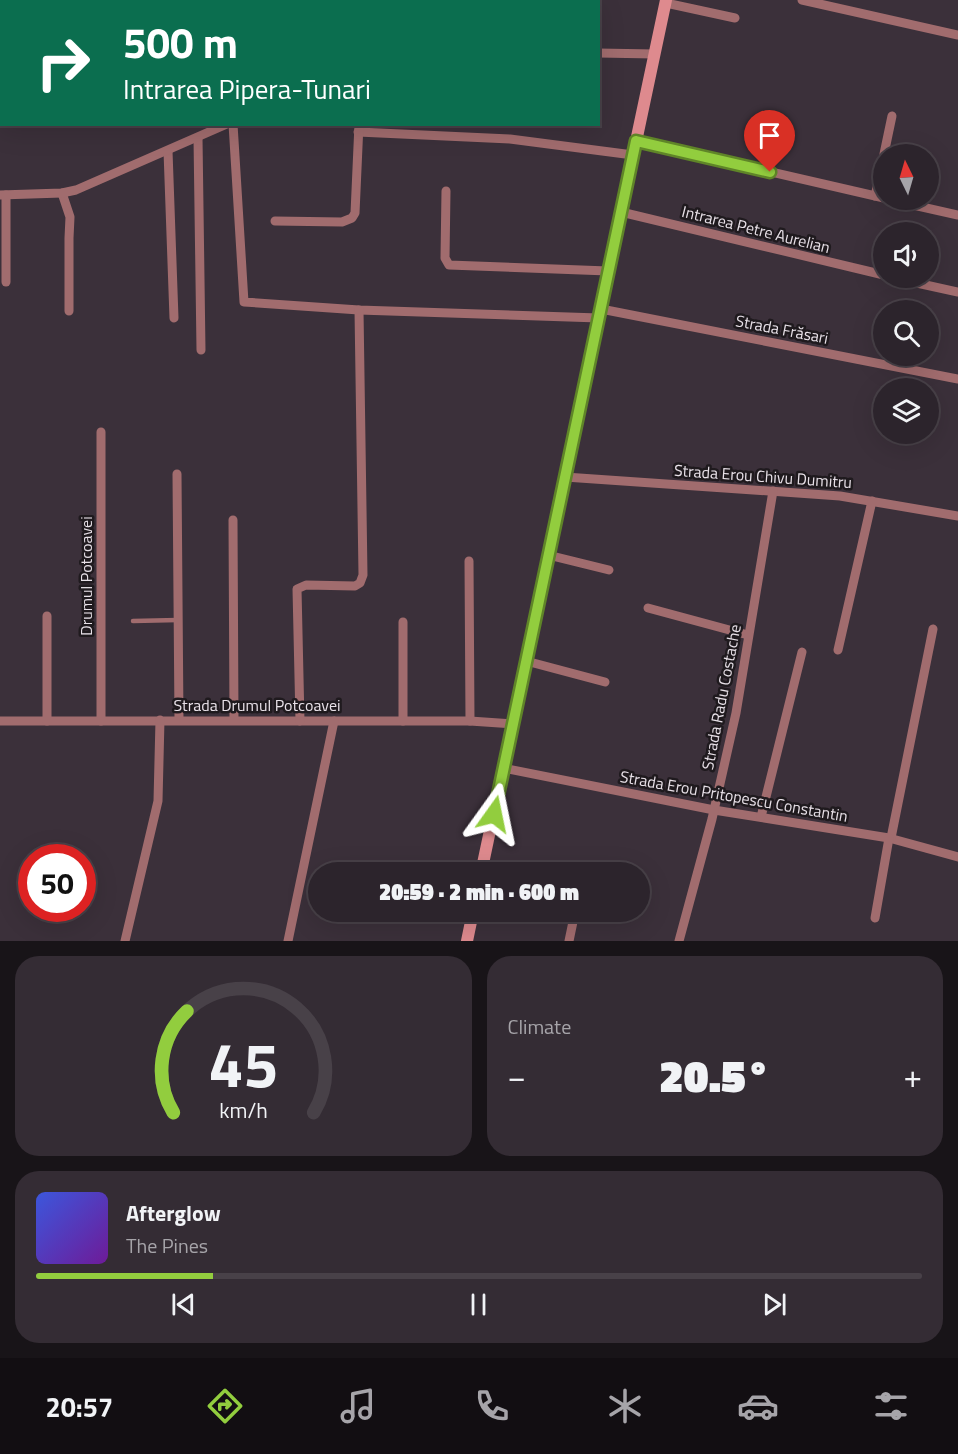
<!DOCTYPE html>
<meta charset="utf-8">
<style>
body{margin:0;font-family:"Titillium Web",sans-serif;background:#342c34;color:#f1f3f6;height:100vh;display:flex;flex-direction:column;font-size:22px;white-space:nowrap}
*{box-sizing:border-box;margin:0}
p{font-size:20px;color:#a6a4a9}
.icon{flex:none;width:33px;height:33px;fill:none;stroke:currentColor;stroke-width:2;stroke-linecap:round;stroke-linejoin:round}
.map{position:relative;height:941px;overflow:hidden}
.side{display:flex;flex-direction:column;gap:15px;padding:15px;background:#181418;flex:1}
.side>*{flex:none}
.hud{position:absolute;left:0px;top:0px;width:600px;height:126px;box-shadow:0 6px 24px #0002,0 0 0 2px #484148;background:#0b6e4f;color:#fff;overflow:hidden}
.needle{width:39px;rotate:355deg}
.controls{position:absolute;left:873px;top:144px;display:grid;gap:12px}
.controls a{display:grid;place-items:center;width:66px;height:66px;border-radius:50%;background:#2c242c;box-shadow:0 6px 24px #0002,0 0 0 2px #484148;font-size:30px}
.speed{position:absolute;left:18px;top:844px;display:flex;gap:12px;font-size:30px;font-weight:700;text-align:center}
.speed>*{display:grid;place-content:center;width:78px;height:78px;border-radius:50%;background:#2c242c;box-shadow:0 6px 24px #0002,0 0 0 2px #484148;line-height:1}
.speed .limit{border:9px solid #d22;background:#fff;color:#111}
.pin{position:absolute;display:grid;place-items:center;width:51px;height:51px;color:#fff;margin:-62px -26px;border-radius:50% 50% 50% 0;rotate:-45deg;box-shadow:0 0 6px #0007}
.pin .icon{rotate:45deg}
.me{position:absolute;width:66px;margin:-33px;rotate:12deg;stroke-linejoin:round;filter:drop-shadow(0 0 4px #0008)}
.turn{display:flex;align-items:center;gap:21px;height:126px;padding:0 24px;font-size:27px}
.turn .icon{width:78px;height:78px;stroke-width:2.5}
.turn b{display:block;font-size:42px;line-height:51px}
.big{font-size:45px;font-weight:800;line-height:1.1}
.side .tile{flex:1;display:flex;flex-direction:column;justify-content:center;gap:9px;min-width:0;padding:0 21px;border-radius:24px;background:#342c34}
.side .dial{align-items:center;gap:0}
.dial svg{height:156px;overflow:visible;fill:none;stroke:#484148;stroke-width:7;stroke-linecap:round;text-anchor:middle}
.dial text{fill:#f1f3f6;stroke:none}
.song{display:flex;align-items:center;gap:18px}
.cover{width:72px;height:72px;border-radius:9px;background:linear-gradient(135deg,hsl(230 70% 55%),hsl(280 70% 35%))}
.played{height:6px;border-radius:3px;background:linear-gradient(90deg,#92cd3e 20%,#484148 20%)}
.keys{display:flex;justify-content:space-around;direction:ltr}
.heat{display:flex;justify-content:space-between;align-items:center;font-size:33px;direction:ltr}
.side .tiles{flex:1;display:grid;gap:15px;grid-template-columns:1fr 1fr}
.tile:last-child{grid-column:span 2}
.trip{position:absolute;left:308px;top:862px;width:342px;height:60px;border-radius:30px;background:#2c242c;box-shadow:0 6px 24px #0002,0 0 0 2px #484148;font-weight:800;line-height:60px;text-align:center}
.tabs{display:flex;height:96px;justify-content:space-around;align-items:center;background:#120e12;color:#a6a4a9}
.tabs .icon{width:42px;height:42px}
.tabs .current{color:#92cd3e}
.tabs b{font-size:27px;color:#f1f3f6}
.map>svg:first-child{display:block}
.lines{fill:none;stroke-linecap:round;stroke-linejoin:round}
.lane{stroke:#a16c6e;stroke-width:4.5}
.street{stroke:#a16c6e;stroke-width:9}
.secondary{stroke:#de8a8e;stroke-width:12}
.route-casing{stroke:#5f8528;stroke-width:15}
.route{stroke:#92cd3e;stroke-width:10}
.labels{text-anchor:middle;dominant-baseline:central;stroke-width:5;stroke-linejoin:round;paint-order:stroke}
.street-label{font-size:16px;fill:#e8e1e8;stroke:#1f1a1e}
</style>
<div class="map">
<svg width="958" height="941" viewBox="0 0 958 941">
<rect width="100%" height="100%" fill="#3b303a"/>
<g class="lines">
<!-- lane -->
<polyline class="lane" points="133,621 178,620"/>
<!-- street -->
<g class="street">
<polyline points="147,0 147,2"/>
<polyline points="198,0 199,2"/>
<polyline points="802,0 958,35"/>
<polyline points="666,3 735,18"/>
<polyline points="0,17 2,17"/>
<polyline points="598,53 655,54"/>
<polyline points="233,124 244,302 359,310 599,318"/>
<polyline points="358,132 510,139 633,155"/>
<polyline points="198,138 201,350"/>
<polyline points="636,141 884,198"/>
<polyline points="168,151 174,318"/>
<polyline points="884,154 892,116"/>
<polyline points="446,191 445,258 449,265 608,271"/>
<polyline points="62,193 70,217 69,238 69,311"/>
<polyline points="0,195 62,193 76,190 227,124"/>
<polyline points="6,195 6,282"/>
<polyline points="875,196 884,157"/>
<polyline points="891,200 958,215"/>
<polyline points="621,212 884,275"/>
<polyline points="275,221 342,222 352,218 355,213 359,124"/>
<polyline points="894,278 958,292"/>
<polyline points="601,309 958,379"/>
<polyline points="101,432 101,721"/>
<polyline points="177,474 179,720"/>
<polyline points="565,477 840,496 958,516"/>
<polyline points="233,520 234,720"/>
<polyline points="548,555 609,570"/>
<polyline points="469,561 470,721"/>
<polyline points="648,608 748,635"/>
<polyline points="403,622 403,721"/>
<polyline points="838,650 872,501"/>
<polyline points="526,661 605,682"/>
<polyline points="0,721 470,721 513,724"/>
<polyline points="47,721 47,616"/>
<polyline points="300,721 297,589 306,585 355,586 360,583 363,575 359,310"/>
<polyline points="503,768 714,810 889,838 958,857"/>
<polyline points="761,817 802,652"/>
<polyline points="891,838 933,629"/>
<polyline points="875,918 889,838"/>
<polyline points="125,941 158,801 160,720"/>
<polyline points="288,941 334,721"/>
<polyline points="569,941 575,912"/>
<polyline points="679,941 712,819 736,713 773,491"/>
</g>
<!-- secondary -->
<g class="secondary">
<polyline points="481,873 666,0"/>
<polyline points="467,941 473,912"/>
</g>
</g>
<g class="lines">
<defs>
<polyline id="route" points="494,814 636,141 770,172"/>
</defs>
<!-- route casing -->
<use href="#route" class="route-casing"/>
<!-- route -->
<use href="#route" class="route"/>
</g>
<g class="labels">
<!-- street labels -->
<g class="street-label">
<text transform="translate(756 229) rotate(14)">Intrarea Petre Aurelian</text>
<text transform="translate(782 329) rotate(11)">Strada Frăsari</text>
<text transform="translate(763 476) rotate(4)">Strada Erou Chivu Dumitru</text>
<text transform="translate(86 576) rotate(-90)">Drumul Potcoavei</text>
<text transform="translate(721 697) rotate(-79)">Strada Radu Costache</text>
<text x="257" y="705">Strada Drumul Potcoavei</text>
<text transform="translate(734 796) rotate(10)">Strada Erou Pritopescu Constantin</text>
</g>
</g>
</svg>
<div class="controls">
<a><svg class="needle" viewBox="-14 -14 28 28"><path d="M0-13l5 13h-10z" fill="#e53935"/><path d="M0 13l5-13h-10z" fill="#a6a4a9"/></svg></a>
<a><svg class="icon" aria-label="sound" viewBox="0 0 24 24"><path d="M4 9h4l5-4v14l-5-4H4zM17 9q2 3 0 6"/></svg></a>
<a><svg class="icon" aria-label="search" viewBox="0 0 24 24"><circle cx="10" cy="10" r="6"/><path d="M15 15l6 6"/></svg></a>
<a><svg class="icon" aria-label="layers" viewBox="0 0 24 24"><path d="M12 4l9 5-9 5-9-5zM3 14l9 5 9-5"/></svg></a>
</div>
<div class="speed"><div class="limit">50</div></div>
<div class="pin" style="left:770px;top:172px;background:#d93025"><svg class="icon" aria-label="arrive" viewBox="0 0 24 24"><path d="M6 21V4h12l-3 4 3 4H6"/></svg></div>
<svg class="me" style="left:494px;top:814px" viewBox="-20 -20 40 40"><path d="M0-17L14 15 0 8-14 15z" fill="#92cd3e" stroke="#fff" stroke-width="4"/></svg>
<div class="trip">20:59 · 2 min · 600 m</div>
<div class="hud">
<div class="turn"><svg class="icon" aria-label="right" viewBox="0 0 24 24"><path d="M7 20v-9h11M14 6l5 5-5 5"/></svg><div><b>500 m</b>Intrarea Pipera-Tunari</div></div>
</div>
</div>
<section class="side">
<div class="tiles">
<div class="tile dial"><svg viewBox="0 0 100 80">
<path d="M14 69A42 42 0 1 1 86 69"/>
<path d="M14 69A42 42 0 0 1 21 17" stroke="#92cd3e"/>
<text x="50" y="56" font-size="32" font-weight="700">45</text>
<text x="50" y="72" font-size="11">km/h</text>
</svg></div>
<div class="tile"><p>Climate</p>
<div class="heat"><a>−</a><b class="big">20.5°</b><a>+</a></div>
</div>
<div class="tile">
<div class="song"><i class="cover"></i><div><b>Afterglow</b><p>The Pines</p></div></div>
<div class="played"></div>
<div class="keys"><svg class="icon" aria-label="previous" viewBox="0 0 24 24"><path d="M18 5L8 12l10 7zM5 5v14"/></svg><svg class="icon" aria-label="pause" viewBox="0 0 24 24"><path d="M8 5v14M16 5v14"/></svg><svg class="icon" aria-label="next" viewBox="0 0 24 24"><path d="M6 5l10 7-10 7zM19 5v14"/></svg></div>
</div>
</div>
</section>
<nav class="tabs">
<b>20:57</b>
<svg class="icon current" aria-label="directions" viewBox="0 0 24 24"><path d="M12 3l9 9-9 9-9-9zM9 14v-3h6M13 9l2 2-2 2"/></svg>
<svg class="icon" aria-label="music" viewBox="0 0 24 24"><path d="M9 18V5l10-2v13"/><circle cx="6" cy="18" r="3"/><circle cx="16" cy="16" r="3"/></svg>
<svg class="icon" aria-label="phone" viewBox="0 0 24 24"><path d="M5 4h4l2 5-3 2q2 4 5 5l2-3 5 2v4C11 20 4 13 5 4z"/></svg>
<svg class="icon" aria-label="climate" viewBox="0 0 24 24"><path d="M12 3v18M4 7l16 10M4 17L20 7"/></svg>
<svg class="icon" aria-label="car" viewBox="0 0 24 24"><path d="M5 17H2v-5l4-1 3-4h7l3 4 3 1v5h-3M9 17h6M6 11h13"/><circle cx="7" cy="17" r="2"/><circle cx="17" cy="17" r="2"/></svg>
<svg class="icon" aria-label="filters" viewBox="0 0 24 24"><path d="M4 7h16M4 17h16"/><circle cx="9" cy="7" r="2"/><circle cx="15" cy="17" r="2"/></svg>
</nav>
